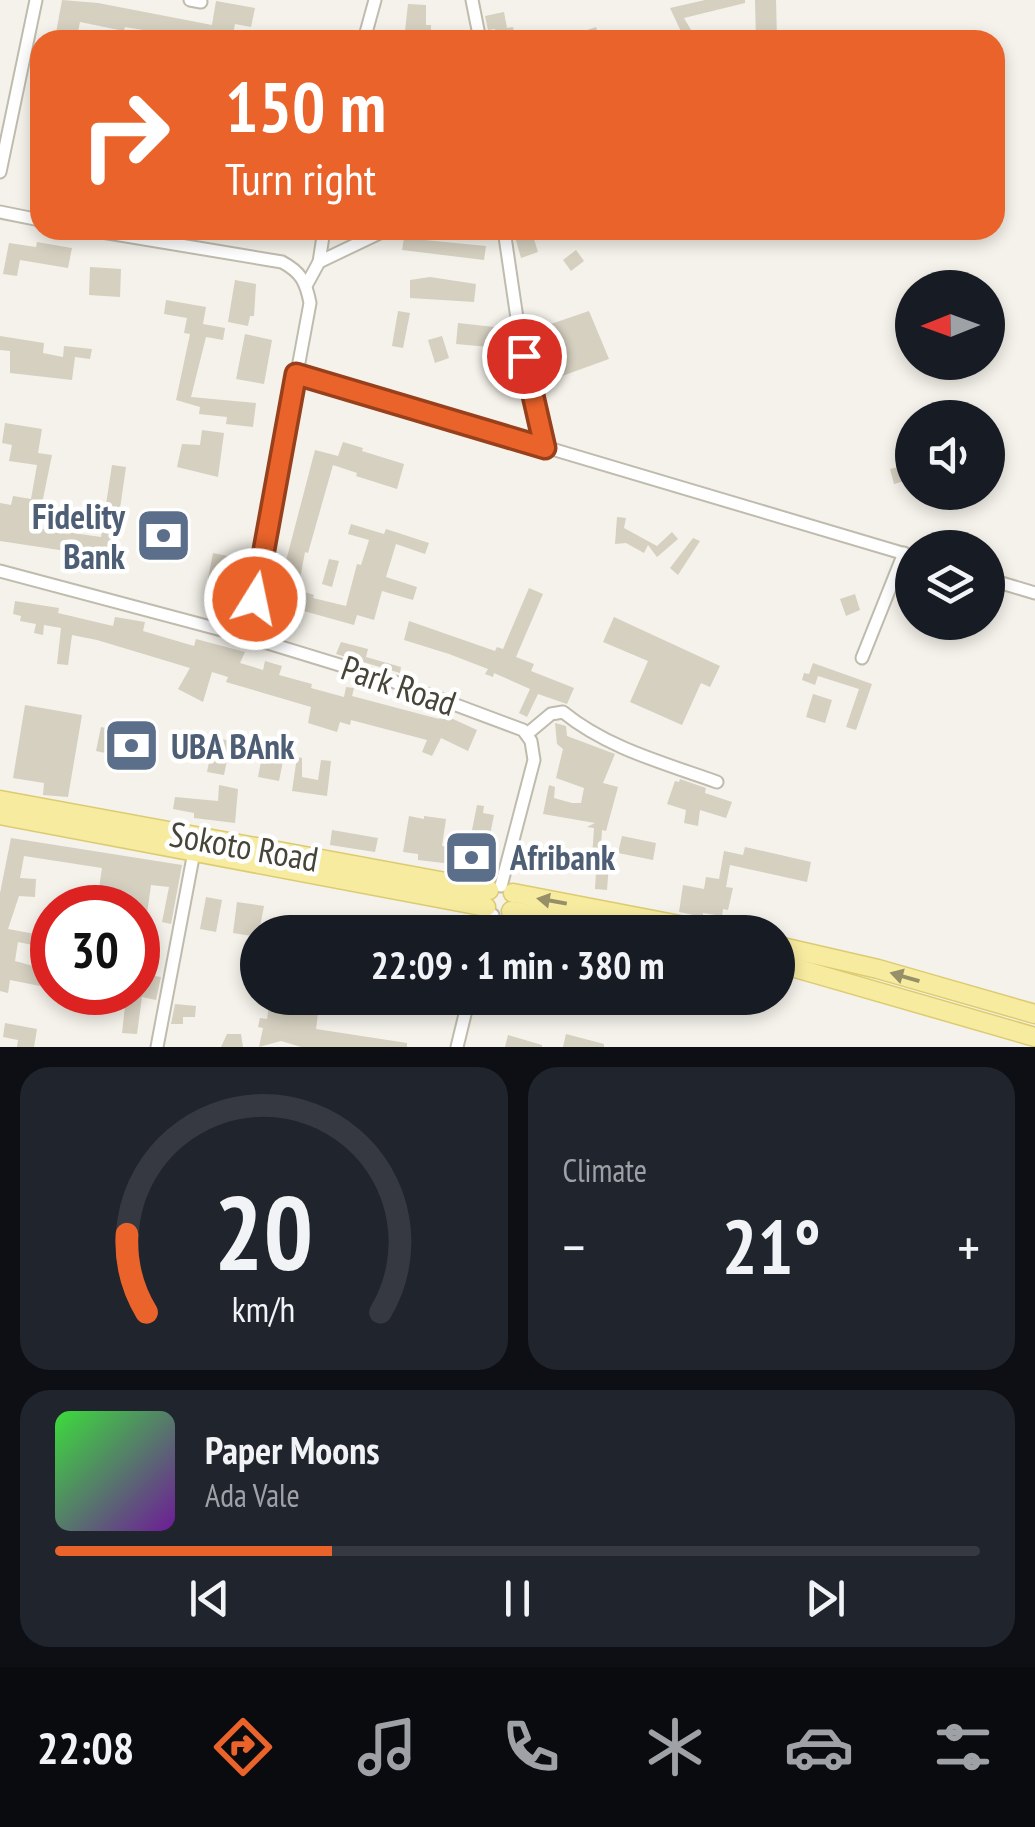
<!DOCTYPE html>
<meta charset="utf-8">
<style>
body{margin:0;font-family:"PT Sans Narrow",sans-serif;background:#20242c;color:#f1f3f6;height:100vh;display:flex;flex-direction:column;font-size:38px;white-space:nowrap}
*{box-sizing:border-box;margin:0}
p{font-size:32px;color:#9ea1a6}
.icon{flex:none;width:55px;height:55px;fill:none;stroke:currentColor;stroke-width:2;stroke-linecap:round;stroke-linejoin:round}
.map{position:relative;height:1047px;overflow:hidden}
.sheet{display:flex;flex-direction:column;gap:20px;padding:20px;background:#0d0f14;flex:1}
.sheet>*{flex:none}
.guide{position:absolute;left:30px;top:30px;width:975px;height:210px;border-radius:30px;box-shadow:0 5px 15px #0003;background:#ea632a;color:#fff;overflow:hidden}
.needle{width:65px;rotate:269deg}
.buttons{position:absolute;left:895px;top:270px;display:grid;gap:20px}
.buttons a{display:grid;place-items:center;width:110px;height:110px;border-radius:50%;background:#171b24;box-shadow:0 5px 15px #0003;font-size:50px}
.speed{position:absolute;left:30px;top:885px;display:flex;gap:20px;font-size:50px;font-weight:700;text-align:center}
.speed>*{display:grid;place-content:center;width:130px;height:130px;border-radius:50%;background:#171b24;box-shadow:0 5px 15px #0003;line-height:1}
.speed .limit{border:15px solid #d22;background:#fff;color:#111}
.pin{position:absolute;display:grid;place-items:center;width:85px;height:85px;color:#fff;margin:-42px;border:5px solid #fff;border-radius:50%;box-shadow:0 2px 10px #0007}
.me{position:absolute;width:110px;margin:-55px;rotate:10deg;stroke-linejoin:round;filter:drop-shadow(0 0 8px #0008)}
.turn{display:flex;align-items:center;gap:35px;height:210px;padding:0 30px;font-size:45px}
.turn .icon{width:130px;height:130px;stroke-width:2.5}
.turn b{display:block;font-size:70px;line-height:85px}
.big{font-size:75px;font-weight:700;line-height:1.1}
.sheet .widget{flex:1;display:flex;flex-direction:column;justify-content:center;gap:15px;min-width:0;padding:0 35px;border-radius:30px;background:#20242c}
.sheet .dial{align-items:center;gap:0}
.dial svg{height:260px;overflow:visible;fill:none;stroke:#363941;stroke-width:7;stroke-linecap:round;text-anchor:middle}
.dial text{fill:#f1f3f6;stroke:none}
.song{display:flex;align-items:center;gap:30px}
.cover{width:120px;height:120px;border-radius:15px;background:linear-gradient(135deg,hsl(120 70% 55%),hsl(280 70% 35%))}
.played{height:10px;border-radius:5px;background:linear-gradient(90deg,#ea632a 30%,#363941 30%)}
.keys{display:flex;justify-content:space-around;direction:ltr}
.heat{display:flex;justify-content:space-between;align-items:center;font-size:55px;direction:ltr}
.sheet .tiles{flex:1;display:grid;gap:20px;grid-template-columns:1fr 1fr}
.widget:last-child{grid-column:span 2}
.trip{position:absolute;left:240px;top:915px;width:555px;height:100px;border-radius:50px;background:#171b24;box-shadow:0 5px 15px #0003;font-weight:700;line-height:100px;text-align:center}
.dock{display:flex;height:160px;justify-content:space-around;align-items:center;background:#090b0e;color:#9ea1a6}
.dock .icon{width:70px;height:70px}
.dock .on{color:#ea632a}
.dock b{font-size:45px;color:#f1f3f6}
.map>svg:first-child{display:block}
.building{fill:#d5d0c0}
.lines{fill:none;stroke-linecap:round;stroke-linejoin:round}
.street-casing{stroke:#bfbbad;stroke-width:15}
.primary-casing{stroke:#dccb70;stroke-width:21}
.street{stroke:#fff;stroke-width:11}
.primary{stroke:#f7eba0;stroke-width:18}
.oneway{fill:#968f67}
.route-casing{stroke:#98401b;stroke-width:25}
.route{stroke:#ea632a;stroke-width:18}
.labels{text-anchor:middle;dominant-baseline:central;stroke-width:9;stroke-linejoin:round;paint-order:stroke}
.service-label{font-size:35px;font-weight:bold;fill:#4e5e75;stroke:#fff;text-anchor:start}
.street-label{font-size:35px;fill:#474438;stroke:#fff}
</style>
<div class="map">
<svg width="1035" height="1047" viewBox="0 0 1035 1047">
<rect width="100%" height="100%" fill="#f4f2ea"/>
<!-- building -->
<g class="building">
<polygon points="62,0 98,3 212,25 216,1 255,8 251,27 235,24 232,40 203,40 125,27 124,31 80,22 77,37 56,33"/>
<polygon points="705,0 745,0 745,3 684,18 697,40 685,40 670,8"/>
<polygon points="755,0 776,0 777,40 756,40"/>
<polygon points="408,4 426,5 426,25 431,25 431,40 404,40"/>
<polygon points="504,12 507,28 513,27 516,40 497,40 495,29 488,30 485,16"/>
<polygon points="596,27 600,40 577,40 575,34"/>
<polygon points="446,30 467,32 467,40 446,40"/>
<polygon points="36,153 40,154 40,188 30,186"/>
<polygon points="513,230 546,230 533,236 538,252 521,258"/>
<polygon points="404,238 486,246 484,260 402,250"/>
<polygon points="37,242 72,248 68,268 20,260 17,276 3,274 9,243 36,247"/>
<polygon points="576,250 584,261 571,271 563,260"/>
<polygon points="90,267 121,269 120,297 89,295"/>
<polygon points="430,277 476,284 474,302 410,298 410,280"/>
<polygon points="235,280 256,284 254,316 250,316 248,326 228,322"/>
<polygon points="166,300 206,307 203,324 225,328 223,340 206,337 191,397 256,403 253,427 226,424 227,417 199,414 200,407 176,400 190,334 184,333 187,318 164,314"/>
<polygon points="398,311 410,313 403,348 392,346"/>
<polygon points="589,311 609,359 551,380 543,357 551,354 542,327"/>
<polygon points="458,323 503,328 501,348 456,344"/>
<polygon points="245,334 272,340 264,384 236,379"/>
<polygon points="0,336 44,343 43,353 63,357 64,346 92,349 90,359 75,357 72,380 10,373 10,351 0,350"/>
<polygon points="442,336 449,358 435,363 428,340"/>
<polygon points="5,423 42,429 38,453 52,455 37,528 101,537 112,465 126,467 111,571 97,569 99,556 0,541 0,503 11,505 13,496 31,499 37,465 9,461 12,445 2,443"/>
<polygon points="202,430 224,433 218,477 177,467 182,444 200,445"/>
<polygon points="343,442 363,448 362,451 404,464 397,489 356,476 357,473 333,465 308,553 305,552 298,590 314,595 313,598 346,606 357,564 361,565 369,540 348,534 351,524 384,534 386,529 429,543 425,554 396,544 386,577 417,587 413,600 382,591 374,620 357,615 354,625 275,603 315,450 338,456"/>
<polygon points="912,464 912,479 894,484 890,469"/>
<polygon points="617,517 626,518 624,528 657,546 672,532 678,539 657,557 648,545 644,553 626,543 615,544"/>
<polygon points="154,524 177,527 172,563 149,559"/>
<polygon points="693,538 700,541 678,575 670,568"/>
<polygon points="213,553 237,558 232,584 208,579"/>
<polygon points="329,559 339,561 332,587 322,584"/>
<polygon points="529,588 543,594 516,657 534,664 531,671 574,688 567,704 538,694 527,717 519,713 530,689 494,673 493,677 485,674 488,669 449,654 404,640 409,621 495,651 497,647 503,649"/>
<polygon points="855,594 860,610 846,616 840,599"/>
<polygon points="15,601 59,608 58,613 113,626 115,617 145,622 143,631 194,646 196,639 245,652 240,663 263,670 265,661 282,666 279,675 312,684 311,688 344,697 346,687 354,688 352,696 439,719 442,714 477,730 468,751 441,738 432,756 422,752 427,740 351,720 350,725 340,722 337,732 308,723 311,707 226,682 228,677 212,672 203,702 178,689 190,668 97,640 72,635 68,665 57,664 61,628 44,625 43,635 34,633 36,624 20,621 21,616 13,614"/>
<polygon points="614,617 720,666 710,687 701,683 682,725 630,702 648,661 603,642"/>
<polygon points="341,642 368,649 366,657 401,667 400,673 336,654"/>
<polygon points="813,663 872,684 856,730 846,727 859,689 818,676 815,685 802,680 804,673 809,674"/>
<polygon points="813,694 832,700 825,723 806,717"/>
<polygon points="25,705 82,715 68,797 43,795 44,783 13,778"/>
<polygon points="555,723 566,726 567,736 615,754 603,783 618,787 606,831 602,830 600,863 609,864 607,890 595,889 596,872 591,872 594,828 587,827 595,823 543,814 549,785 555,787 554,798 572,803 581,803 584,788 556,778 563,749 557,744"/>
<polygon points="101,727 152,738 147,762 96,751"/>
<polygon points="208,736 231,741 224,775 207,772 209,762 202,761"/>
<polygon points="265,741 286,746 279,781 258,777"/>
<polygon points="297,757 302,758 302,777 318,780 321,760 331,761 327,796 292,791"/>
<polygon points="680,779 706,788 705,793 732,802 726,818 700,810 698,826 684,823 686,810 667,804 675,781 679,782"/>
<polygon points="219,785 238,789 235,823 194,818 194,813 173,809 175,797 218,801"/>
<polygon points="477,805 484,806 483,813 494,815 486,855 478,867 418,860 418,854 403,852 409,816 424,819 424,816 446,819 442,846 468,850"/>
<polygon points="332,830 378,838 375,852 330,845"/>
<polygon points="622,836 656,843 653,860 618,853"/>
<polygon points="11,838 182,865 171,924 162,922 169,887 151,885 146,921 138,920 138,908 96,908 102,868 24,856 20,878 36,879 35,897 19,896 8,929 52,937 52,949 18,942 15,961 52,971 52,979 42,976 40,986 10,980 8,993 0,991 0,893"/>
<polygon points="745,847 811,862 807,882 730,865 726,887 733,888 728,910 723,909 722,916 703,913 703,917 679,912 683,885 704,889 706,877 719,879 724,851 743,855"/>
<polygon points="206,897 222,900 216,932 200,929"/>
<polygon points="237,902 264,906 258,937 233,933"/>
<polygon points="282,924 312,927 312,932 281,932"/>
<polygon points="138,973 161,977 156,1000 142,997 137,1034 122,1033 125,1006 99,1003 100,992 138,992"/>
<polygon points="270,998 320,998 316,1029 407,1043 407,1047 301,1047 281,1041 259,1047 263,1028 258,1027 260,1018 267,1019"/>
<polygon points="175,1004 196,1006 195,1017 183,1017 183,1024 171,1024"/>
<polygon points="5,1023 37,1029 34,1047 17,1047 18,1040 3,1037"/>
<polygon points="227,1034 241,1034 243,1047 221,1047"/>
<polygon points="566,1034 604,1044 604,1047 563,1047"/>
<polygon points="508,1035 542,1045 542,1047 505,1047"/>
</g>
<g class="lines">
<defs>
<g id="street">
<polyline points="190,0 201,2"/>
<polyline points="472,0 480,40"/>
<polyline points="364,40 375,0"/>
<polyline points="0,172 36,0"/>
<polyline points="0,212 40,220"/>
<path d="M90 230 282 262C301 272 306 282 310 303L248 637"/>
<polyline points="504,230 518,325 545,448"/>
<polyline points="319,262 386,230"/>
<polyline points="307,284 319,262 324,230"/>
<polyline points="296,373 912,556"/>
<polyline points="0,571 248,637 392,681 523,730 531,741 534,760 501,886"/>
<polyline points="988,579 1035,593"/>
<polyline points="862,658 904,553"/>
<path d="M527 734 551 714 563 712C607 748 664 763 717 782"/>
<polyline points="486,932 493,915"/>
<polyline points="157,1047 194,852"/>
<polyline points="457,1047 469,998"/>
</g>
<g id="primary">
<polyline points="0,800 489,890"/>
<polyline points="0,815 486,907"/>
<polyline points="513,893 716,932"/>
<polyline points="511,911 636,932"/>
<polyline points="778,946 878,969 1035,1014"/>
<polyline points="778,963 1035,1037"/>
</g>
</defs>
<!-- street casing -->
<use href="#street" class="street-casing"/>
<!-- primary casing -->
<use href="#primary" class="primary-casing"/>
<!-- street -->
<use href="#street" class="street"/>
<!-- primary -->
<use href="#primary" class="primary"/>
</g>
<!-- one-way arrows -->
<defs><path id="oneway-solid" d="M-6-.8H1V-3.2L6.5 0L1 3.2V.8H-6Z" transform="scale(2.5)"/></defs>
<g class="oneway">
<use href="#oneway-solid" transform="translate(552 901) rotate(-170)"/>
<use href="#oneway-solid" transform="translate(905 977) rotate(-164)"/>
</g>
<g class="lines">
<defs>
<polyline id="route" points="255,599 296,374 545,448 524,356"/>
</defs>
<!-- route casing -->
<use href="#route" class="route-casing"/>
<!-- route -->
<use href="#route" class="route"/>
</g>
<!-- icons -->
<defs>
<symbol id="bank-square" viewBox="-11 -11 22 22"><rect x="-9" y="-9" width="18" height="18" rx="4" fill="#5c6f8a" stroke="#fff"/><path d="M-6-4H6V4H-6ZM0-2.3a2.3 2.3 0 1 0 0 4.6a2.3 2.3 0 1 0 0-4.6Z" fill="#fff"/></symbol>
</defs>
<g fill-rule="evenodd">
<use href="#bank-square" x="132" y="504" width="63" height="63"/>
<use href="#bank-square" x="100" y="714" width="63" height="63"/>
<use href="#bank-square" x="440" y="826" width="63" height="63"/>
</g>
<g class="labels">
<!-- service labels -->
<g class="service-label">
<text x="125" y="516" text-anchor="end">Fidelity<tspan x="125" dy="40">Bank</tspan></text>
<text x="171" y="746">UBA BAnk</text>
<text x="510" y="857">Afribank</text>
</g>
<!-- street labels -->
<g class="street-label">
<text transform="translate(399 685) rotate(19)">Park Road</text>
<text transform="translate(244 846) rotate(10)">Sokoto Road</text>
</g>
</g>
</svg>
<div class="buttons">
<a><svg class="needle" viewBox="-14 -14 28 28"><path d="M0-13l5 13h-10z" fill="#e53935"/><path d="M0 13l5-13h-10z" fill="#9ea1a6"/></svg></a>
<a><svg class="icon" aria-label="sound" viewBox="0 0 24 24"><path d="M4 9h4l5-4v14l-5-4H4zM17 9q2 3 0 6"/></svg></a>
<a><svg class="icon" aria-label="layers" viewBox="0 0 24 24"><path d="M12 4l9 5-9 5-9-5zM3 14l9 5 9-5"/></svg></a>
</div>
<div class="speed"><div class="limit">30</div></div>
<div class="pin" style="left:524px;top:356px;background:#d93025"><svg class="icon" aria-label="arrive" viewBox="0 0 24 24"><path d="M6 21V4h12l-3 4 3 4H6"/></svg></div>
<svg class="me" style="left:255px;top:599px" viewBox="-20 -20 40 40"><circle r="17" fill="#ea632a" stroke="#fff" stroke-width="3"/><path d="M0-11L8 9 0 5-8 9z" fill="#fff"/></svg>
<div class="trip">22:09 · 1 min · 380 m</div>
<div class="guide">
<div class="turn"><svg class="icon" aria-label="right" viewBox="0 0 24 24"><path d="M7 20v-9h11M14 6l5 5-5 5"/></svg><div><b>150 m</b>Turn right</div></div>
</div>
</div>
<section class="sheet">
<div class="tiles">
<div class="widget dial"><svg viewBox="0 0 100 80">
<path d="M14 69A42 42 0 1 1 86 69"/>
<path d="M14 69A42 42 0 0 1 8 45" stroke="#ea632a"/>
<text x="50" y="56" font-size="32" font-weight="700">20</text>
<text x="50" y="72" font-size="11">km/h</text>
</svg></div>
<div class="widget"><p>Climate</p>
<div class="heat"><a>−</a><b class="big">21°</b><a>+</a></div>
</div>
<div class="widget">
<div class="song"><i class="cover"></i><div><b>Paper Moons</b><p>Ada Vale</p></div></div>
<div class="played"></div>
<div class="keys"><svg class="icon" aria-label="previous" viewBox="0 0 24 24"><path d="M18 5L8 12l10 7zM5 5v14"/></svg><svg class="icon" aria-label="pause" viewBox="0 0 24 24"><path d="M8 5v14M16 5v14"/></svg><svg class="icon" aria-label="next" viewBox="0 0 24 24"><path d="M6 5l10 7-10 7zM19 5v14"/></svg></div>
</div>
</div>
</section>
<nav class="dock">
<b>22:08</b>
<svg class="icon on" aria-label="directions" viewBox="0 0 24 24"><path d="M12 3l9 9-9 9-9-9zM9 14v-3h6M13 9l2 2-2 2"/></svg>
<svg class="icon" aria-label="music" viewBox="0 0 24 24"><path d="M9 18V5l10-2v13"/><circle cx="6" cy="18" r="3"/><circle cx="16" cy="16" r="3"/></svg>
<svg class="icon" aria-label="phone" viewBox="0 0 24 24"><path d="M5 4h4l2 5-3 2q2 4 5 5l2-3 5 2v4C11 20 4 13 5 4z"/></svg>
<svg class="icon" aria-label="climate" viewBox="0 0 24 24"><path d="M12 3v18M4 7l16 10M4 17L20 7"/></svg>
<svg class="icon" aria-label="car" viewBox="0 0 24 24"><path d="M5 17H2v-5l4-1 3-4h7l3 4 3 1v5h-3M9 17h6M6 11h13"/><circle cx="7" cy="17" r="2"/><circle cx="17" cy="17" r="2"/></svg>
<svg class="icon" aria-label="filters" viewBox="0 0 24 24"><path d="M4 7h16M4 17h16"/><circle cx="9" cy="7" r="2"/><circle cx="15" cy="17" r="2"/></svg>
</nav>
